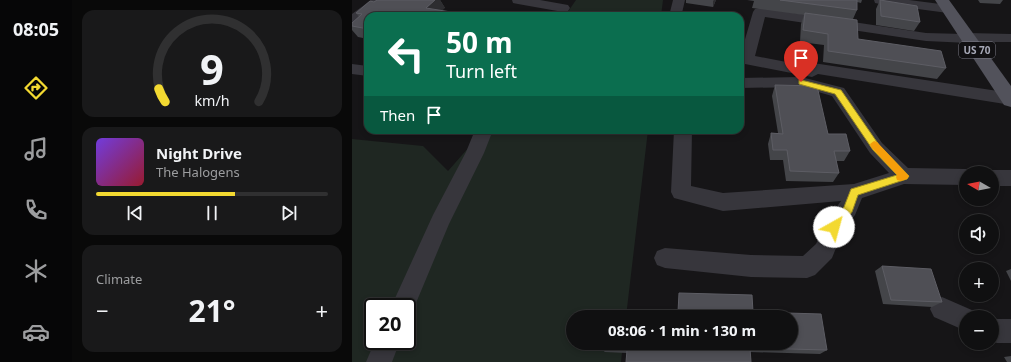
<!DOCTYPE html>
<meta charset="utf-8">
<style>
body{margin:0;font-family:"Noto Sans",sans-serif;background:#19191a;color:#f1f3f6;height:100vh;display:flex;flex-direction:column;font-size:15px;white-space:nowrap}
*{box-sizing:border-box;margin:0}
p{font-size:13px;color:#9c9d9f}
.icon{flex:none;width:22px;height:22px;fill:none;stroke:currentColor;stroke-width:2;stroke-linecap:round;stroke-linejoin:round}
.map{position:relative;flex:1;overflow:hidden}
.drawer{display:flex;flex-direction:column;gap:10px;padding:10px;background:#090909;width:280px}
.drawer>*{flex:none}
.top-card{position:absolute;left:12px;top:12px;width:380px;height:122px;border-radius:12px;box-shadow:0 2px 6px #0003,0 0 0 1px #303031;background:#0b6e4f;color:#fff;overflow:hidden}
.needle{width:26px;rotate:279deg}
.buttons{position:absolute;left:607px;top:166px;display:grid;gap:8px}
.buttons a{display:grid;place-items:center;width:40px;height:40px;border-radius:50%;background:#101011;box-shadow:0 2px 6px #0003,0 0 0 1px #303031;font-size:20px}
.speed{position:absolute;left:12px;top:298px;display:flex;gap:8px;font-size:20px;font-weight:700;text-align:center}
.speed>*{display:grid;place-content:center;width:52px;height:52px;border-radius:50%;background:#101011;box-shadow:0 2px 6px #0003,0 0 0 1px #303031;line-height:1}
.speed .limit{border:2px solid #111;border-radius:6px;background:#fff;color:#111}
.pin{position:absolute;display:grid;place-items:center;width:34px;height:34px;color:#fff;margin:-41px -17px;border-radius:50% 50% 50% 0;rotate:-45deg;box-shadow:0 0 4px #0007}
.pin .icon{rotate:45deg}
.me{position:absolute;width:44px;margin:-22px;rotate:38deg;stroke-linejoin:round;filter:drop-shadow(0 0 3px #0008)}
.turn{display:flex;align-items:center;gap:14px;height:84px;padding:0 16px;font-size:18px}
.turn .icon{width:52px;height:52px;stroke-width:2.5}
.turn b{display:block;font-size:28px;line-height:34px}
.then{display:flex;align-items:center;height:38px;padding:0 16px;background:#0003;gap:8px;font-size:15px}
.big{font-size:30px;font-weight:700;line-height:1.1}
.drawer .tile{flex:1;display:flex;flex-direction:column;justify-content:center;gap:6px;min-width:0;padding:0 14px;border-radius:12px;background:#19191a}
.drawer .dial{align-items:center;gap:0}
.dial svg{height:104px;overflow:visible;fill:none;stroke:#303031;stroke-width:7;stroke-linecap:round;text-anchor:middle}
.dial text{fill:#f1f3f6;stroke:none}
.song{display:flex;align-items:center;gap:12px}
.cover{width:48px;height:48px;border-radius:6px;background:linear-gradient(135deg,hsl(260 70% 55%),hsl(350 70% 35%))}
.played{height:4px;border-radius:2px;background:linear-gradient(90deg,#f3d931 60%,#303031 60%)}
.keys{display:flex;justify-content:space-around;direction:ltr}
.heat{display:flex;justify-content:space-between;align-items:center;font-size:22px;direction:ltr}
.trip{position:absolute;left:214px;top:310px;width:232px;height:40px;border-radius:20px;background:#101011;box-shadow:0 2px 6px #0003,0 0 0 1px #303031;font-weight:700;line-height:40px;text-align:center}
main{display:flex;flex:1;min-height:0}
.menu{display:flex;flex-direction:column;width:72px;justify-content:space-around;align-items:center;background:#060607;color:#9c9d9f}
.menu .icon{width:28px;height:28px}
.menu .selected{color:#f3d931}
.menu b{font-size:18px;color:#f1f3f6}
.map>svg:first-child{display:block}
.green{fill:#1f2722;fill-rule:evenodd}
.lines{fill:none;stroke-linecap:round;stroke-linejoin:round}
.minor{fill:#37363c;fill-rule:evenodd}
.major{fill:#52525b;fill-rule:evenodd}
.wall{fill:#444549}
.shaded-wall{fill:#2d2d30}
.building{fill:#4f4f55;stroke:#5d5d64}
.route{fill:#f3d931;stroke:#9e8d20}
.slow{fill:#f59e0b}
.labels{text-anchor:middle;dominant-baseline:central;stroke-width:4;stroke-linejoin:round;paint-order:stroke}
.shield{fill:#111012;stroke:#7a7b86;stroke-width:1}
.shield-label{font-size:10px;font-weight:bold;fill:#a7a9b7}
</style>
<main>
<nav class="menu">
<b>08:05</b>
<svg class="icon selected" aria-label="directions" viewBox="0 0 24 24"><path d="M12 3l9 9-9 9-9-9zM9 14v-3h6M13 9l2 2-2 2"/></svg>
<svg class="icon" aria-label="music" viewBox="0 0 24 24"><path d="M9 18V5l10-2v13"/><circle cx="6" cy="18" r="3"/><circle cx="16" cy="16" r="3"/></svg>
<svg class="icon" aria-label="phone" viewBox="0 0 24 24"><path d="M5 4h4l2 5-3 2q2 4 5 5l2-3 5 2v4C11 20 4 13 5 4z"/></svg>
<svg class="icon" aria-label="climate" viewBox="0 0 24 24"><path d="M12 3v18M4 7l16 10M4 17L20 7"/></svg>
<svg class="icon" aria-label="car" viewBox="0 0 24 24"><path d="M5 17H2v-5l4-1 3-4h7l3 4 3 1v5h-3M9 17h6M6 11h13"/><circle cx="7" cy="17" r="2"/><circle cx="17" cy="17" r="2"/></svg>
</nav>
<section class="drawer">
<div class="tile dial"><svg viewBox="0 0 100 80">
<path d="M14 69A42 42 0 1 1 86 69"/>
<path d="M14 69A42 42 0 0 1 9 59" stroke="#f3d931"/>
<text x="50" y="56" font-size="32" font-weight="700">9</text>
<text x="50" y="72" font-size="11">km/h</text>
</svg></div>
<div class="tile">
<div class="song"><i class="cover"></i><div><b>Night Drive</b><p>The Halogens</p></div></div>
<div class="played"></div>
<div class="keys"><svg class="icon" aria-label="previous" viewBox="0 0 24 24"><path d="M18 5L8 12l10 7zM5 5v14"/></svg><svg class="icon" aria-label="pause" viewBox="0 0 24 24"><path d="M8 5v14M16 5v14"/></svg><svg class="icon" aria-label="next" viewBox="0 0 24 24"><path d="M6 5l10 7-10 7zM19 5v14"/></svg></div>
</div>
<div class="tile"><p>Climate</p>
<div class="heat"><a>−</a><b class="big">21°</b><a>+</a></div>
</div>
</section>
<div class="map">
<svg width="659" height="362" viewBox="0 0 659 362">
<rect width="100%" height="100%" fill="#161517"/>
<!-- green -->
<g class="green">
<polygon points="224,0 311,0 309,16 213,16"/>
<path d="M132 130H296L274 317H221V343H271L269 362H0V139L71 146 96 171ZM21 307H55V341H21Z"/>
</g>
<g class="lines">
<!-- minor -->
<g class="minor">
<polygon points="19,0 33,0 5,24 0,25 0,14"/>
<polygon points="160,0 188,0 216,5 218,8 216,11 211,12 166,4 161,3"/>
<polygon points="321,0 333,0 330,13 334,16 317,16"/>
<polygon points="522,0 557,0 596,5 601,6 603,9 601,12 596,13 528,4 523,3"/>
<polygon points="408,8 574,33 611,34 616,33 659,34 659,42 622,42 617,43 574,41 413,17 403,56 455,66 461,63 659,93 659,105 466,74 460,77 388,63 388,53 389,53 401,12 403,9"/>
<polygon points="0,64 16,66 16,76 0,74"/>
<polygon points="449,77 492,88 530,143 556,168 614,169 621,173 614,173 614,185 552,184 510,198 503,215 490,233 480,258 463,275 455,278 399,277 313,268 305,265 302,258 305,251 313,248 399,255 451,256 464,244 475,220 489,201 371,211 322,198 319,192 322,130 340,130 339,186 371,193 502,184 537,173 518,153 480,96 449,87 388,88 388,78"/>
<polygon points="123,130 141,130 132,153 97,224 59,315 55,317 55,307 39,307 81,215 114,152"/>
<polygon points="640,170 659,170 659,186 640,186 640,173 633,173"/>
<polygon points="590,297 622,311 625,317 614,317 614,331 582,317 578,309 582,301"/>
<polygon points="640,317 645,319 659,319 659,343 645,343 640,341"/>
<polygon points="23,341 48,341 40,362 14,362"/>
</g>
<!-- major -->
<polygon class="major" points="583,0 597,0 659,86 659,107 652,105"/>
</g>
<!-- wall -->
<g class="wall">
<polygon points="25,0 88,0 93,8 16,16 16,39 6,37 0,30 0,23 7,17 4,13"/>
<polygon points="334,0 364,0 361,7 334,3"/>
<polygon points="395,0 510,0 509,3 505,2 505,10 501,19 506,39 594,68 585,79 471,62 472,45 448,42 449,24 452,15 400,8 402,1"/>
<polygon points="528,0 568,22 562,31 524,25 524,9"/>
<polygon points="626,0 651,0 648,4 628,3"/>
<polygon points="423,85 476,134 498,151 492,161 484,161 487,173 481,182 434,181 431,160 418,160 416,144 419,133 426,133 420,96"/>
<polygon points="530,266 590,302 580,307 531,304 523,271"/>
<polygon points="659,269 659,281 654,271"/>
<polygon points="326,312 475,350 468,354 398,352 275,353 253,352 249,349"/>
<polygon points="659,356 659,362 655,362 652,357"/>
</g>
<!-- shaded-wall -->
<g class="shaded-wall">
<polygon points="83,0 88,0 93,8 84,16 74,8"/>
<polygon points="362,0 364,0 361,7 361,1"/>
</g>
<!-- building -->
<g class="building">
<polygon points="25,0 83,0 74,8 124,16 16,16 16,29 0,26 0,23 10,14 4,13 18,1 22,2"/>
<polygon points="428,0 505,0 505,10"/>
<polygon points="528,0 565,6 568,22 529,16"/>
<polygon points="453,13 505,20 506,39 589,51 594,68 476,51 476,34 451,30"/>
<polygon points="423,85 465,86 476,134 494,134 498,151 482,151 487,173 438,171 435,150 421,150 419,133 431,134"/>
<polygon points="530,266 579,269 590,302 539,300"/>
<polygon points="327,293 400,295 401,312 469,314 475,350 398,348 399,362 274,362 275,350 249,349 250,343 439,343 439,317 253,317 254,310 326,312"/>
</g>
<!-- route -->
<polygon class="route" points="447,80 449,80 489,90 527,145 557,176 555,179 506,195 500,212 486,231 482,232 479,231 477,227 492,207 499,189 545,175 521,150 483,94 447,84"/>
<!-- slow -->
<polygon class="slow" points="522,141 525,142 555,174 557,176 555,179 549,181 545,180 544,177 545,175 519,147 518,144"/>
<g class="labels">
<!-- shield labels -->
<rect class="shield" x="607" y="42" width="36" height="16" rx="3"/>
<g class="shield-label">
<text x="625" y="50">US 70</text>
</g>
</g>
</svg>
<div class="buttons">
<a><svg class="needle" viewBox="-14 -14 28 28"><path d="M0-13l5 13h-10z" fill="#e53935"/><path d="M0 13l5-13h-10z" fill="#9c9d9f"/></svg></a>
<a><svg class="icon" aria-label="sound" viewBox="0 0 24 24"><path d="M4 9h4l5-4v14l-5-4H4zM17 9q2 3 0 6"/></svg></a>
<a>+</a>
<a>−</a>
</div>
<div class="speed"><div class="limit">20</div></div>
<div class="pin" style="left:449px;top:82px;background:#d93025"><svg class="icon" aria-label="arrive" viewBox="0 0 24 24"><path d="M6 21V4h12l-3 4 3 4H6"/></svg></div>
<svg class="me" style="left:482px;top:227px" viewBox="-20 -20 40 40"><circle r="19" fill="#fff"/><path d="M0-13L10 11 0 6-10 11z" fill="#f3d931"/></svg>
<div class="trip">08:06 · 1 min · 130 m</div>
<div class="top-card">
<div class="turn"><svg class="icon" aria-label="left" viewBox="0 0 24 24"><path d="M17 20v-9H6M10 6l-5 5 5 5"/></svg><div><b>50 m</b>Turn left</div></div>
<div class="then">Then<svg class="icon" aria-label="arrive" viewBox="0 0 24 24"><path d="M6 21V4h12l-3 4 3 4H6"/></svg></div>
</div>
</div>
</main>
